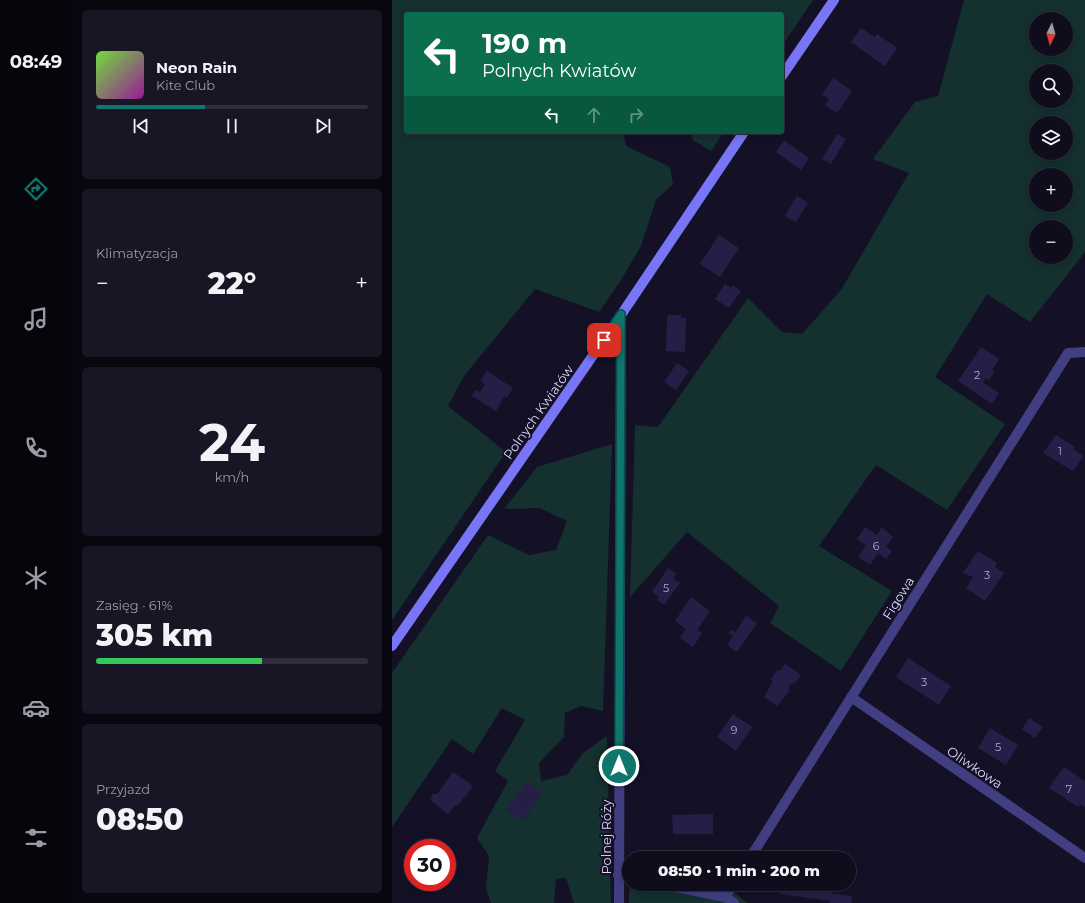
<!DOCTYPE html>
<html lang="pl">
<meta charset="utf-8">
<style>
body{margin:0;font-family:Montserrat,sans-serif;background:#181625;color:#f1f3f6;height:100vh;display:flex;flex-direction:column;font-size:15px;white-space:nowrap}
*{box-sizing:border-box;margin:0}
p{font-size:13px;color:#9b9ca3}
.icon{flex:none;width:22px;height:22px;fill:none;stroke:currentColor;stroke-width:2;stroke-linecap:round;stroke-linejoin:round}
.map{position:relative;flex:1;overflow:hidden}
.drawer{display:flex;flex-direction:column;gap:10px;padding:10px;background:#08070f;width:320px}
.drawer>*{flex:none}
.top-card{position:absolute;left:12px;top:12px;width:380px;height:122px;border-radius:4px;box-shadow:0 2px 10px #0003,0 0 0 1px #2f2d3b;background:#0b6e4f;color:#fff;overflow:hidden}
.needle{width:26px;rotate:185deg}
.fabs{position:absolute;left:637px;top:12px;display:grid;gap:8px}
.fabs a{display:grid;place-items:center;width:44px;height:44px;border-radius:50%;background:#0f0d1c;box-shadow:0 2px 10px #0003,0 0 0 1px #2f2d3b;font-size:20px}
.speed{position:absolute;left:12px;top:839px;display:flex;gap:8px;font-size:20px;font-weight:700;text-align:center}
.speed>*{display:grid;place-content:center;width:52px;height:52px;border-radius:50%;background:#0f0d1c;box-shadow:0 2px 10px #0003,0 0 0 1px #2f2d3b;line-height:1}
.speed .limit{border:6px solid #d22;background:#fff;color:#111}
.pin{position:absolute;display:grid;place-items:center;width:34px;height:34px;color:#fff;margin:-17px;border-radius:8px;box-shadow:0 2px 6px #0006}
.me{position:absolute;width:44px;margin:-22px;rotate:0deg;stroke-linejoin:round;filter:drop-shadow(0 0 3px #0008)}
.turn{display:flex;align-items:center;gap:14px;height:84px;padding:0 12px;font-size:18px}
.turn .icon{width:52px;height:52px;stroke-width:2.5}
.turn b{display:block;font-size:28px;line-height:34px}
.lanes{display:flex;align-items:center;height:38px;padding:0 12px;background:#0003;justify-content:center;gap:20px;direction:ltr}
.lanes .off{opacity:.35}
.big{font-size:30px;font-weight:800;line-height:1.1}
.drawer .tile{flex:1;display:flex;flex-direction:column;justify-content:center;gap:6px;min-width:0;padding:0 14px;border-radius:6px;background:#181625}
.drawer .dial{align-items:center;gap:0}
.dial b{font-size:52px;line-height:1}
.song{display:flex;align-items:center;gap:12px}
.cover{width:48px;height:48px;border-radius:6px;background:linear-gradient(135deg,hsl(100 70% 55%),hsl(300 70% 35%))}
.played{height:4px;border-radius:2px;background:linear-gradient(90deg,#0f766e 40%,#2f2d3b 40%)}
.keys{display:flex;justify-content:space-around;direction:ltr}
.heat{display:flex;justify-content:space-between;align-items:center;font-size:22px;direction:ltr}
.charge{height:6px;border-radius:3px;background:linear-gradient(90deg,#34c759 61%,#2f2d3b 0)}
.trip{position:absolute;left:230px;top:851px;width:234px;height:40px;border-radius:20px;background:#0f0d1c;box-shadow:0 2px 10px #0003,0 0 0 1px #2f2d3b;font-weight:800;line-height:40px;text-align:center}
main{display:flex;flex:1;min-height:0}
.menu{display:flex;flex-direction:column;width:72px;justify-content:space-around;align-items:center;background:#06050b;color:#9b9ca3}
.menu .icon{width:28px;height:28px}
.menu .active{color:#0f766e}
.menu b{font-size:18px;color:#f1f3f6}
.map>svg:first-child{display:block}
.green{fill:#14302f;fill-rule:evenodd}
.building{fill:#261e46}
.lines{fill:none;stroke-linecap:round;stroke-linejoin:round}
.street{stroke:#413f82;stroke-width:10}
.secondary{stroke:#7875f7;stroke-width:10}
.route-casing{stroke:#0a4d48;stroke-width:10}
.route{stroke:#0f766e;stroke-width:7}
.labels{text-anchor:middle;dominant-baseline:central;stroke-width:4;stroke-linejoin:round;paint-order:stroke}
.number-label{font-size:11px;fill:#aeaacf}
.street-label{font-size:13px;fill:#dcd8fd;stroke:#141126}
</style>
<main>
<nav class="menu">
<b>08:49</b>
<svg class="icon active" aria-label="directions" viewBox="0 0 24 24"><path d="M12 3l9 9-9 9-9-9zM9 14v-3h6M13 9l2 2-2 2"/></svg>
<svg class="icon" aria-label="music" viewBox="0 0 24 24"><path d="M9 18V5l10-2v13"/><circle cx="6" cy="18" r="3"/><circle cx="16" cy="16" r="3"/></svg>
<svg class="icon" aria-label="phone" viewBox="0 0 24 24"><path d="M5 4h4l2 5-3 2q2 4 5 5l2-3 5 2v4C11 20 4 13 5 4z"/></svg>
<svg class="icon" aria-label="climate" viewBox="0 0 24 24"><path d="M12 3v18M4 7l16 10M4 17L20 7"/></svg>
<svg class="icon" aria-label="car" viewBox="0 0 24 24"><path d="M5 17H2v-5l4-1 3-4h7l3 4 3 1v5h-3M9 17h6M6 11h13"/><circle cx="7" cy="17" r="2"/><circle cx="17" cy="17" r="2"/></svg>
<svg class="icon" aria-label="filters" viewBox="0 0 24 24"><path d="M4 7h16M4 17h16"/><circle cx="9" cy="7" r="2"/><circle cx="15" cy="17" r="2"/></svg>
</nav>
<section class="drawer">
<div class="tile">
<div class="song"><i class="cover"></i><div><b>Neon Rain</b><p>Kite Club</p></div></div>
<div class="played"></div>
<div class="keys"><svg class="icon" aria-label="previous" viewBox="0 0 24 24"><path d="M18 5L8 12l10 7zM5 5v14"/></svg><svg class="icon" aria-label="pause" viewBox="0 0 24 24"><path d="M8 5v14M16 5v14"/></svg><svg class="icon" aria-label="next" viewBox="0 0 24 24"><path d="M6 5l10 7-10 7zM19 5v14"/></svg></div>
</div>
<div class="tile"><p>Klimatyzacja</p>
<div class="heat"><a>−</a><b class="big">22°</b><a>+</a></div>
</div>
<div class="tile dial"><b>24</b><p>km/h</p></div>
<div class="tile"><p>Zasięg · 61%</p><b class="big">305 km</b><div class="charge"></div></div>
<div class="tile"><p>Przyjazd</p><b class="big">08:50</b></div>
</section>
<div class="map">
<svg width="693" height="903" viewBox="0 0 693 903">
<rect width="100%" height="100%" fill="#141126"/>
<!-- green -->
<g class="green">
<polygon points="0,0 421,0 390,46 390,14 14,14 14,132 231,132 234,146 278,167 281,184 264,200 249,246 229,280 207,312 143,289 72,376 56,406 114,452 0,620"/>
<path d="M572 0H693V252L638 322 595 294 543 377 613 424 555 510 484 465 427 546 500 591 449 671 378 623 387 606 295 532 238 597 243 425 266 427 356 298 390 332 410 334 449 290 517 173 481 159 523 102 546 96ZM644 19H674V49H644ZM644 71H674V101H644ZM644 123H674V153H644ZM644 175H674V205H644ZM644 227H674V257H644Z"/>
<polygon points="299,132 332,132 319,151 301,140"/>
<polygon points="220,444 211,711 189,706 173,713 172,737 147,763 149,781 175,775 191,753 215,736 219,903 182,903 174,878 164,879 162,903 99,903 94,888 97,856 85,838 116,781 103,771 133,720 110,708 81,754 60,739 0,827 0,673 96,535 137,555 164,550 175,521 148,508 112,509 145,467"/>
<polygon points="241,884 331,884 356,903 237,903 237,890"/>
</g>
<!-- building -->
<g class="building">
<polygon points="469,28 483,37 485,34 505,48 493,66 459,42"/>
<polygon points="441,78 460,91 445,113 433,105 437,99 430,95"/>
<polygon points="445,134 454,139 439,164 430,159"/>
<polygon points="392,140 417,158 409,170 384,152"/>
<polygon points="405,196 416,203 404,222 393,216"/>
<polygon points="327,235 347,248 328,277 308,264"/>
<polygon points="333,284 339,288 341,285 349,291 337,308 323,299"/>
<polygon points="276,315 289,315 289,318 294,318 293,352 274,351 275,318 276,318"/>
<polygon points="589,347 607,359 600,370 602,372 597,380 594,378 591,382 607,393 600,404 566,381"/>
<polygon points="285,363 297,371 284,390 272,382"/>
<polygon points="95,371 121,388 115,398 112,396 104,411 80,396 84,390 88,392 93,384 88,381"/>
<polygon points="664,435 683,447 681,449 692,456 681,471 651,453"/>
<polygon points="473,527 485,535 489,528 492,529 501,537 494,547 500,551 494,559 486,553 478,565 466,557 474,545 465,539"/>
<polygon points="586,551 605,563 603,567 612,573 593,601 574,588 581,577 571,573"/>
<polygon points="276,568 285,574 281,578 288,583 272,605 265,600 267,597 260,592"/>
<polygon points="299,597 318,611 305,630 310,633 301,647 288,638 294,629 283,621"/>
<polygon points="354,616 365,623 345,652 335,645 341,636 336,633 339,630 343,633"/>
<polygon points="516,658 559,686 547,705 504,677"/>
<polygon points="393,664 409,675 402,684 400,683 396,689 398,690 385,706 372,697 381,681 378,680 385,670 388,671"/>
<polygon points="341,714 360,727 344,751 325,737"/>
<polygon points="637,718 651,727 643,738 630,729"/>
<polygon points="598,728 626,745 614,765 586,748"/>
<polygon points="672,767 693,781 693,807 688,804 686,807 657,788"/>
<polygon points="61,772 81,786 67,804 62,806 56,814 38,800 41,794 45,794"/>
<polygon points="134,782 150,793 131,821 115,810"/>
<polygon points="321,814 321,834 281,834 280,815"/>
<polygon points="389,884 440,884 439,893 460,896 459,903 437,903 438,901 388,894"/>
</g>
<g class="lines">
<!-- street -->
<g class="street">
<polyline points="459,697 693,858"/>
<polyline points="358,858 676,353 693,352"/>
<polyline points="226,875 237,877"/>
<polyline points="270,884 333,897 342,903"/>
<polyline points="333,897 341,884"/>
<polyline points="227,903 229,315"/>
</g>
<!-- secondary -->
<g class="secondary">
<polyline points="390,76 442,0"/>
<polyline points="0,646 229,315 352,132"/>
</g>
</g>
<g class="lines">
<defs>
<polyline id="route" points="212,340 229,314 227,766"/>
</defs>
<!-- route casing -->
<use href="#route" class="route-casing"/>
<!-- route -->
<use href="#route" class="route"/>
</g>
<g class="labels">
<!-- number labels -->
<g class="number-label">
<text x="585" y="375">2</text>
<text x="668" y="451">1</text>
<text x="484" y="546">6</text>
<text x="595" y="575">3</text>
<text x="274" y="588">5</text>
<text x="532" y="682">3</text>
<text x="342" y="730">9</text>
<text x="606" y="747">5</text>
<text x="677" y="789">7</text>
</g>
<!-- street labels -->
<g class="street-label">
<text transform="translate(146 412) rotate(-55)">Polnych Kwiatów</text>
<text transform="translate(506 598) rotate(-58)">Figowa</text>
<text transform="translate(583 767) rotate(34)">Oliwkowa</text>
<text transform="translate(214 837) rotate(-90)">Polnej Róży</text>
</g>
</g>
</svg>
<div class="fabs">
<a><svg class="needle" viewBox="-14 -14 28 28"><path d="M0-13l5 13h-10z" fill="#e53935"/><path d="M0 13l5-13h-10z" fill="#9b9ca3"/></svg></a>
<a><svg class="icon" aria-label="search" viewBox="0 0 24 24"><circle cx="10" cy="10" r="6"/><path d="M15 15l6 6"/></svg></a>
<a><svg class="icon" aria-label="layers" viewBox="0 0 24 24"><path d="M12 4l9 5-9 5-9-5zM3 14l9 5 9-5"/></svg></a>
<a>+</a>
<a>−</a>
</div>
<div class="speed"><div class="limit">30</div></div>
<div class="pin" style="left:212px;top:340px;background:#d93025"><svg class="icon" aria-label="arrive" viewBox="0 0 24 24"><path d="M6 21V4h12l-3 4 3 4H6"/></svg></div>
<svg class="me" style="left:227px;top:766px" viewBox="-20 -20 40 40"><circle r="17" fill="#0f766e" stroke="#fff" stroke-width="3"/><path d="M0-11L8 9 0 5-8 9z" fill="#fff"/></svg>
<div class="trip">08:50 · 1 min · 200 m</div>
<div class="top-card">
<div class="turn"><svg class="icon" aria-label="left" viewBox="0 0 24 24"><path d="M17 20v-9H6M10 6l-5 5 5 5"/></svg><div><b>190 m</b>Polnych Kwiatów</div></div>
<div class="lanes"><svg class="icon" aria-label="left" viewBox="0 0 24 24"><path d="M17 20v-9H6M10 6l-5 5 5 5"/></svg><svg class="icon off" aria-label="ahead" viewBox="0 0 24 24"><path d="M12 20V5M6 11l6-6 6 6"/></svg><svg class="icon off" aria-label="right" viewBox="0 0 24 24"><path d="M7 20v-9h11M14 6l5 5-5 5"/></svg></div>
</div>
</div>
</main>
